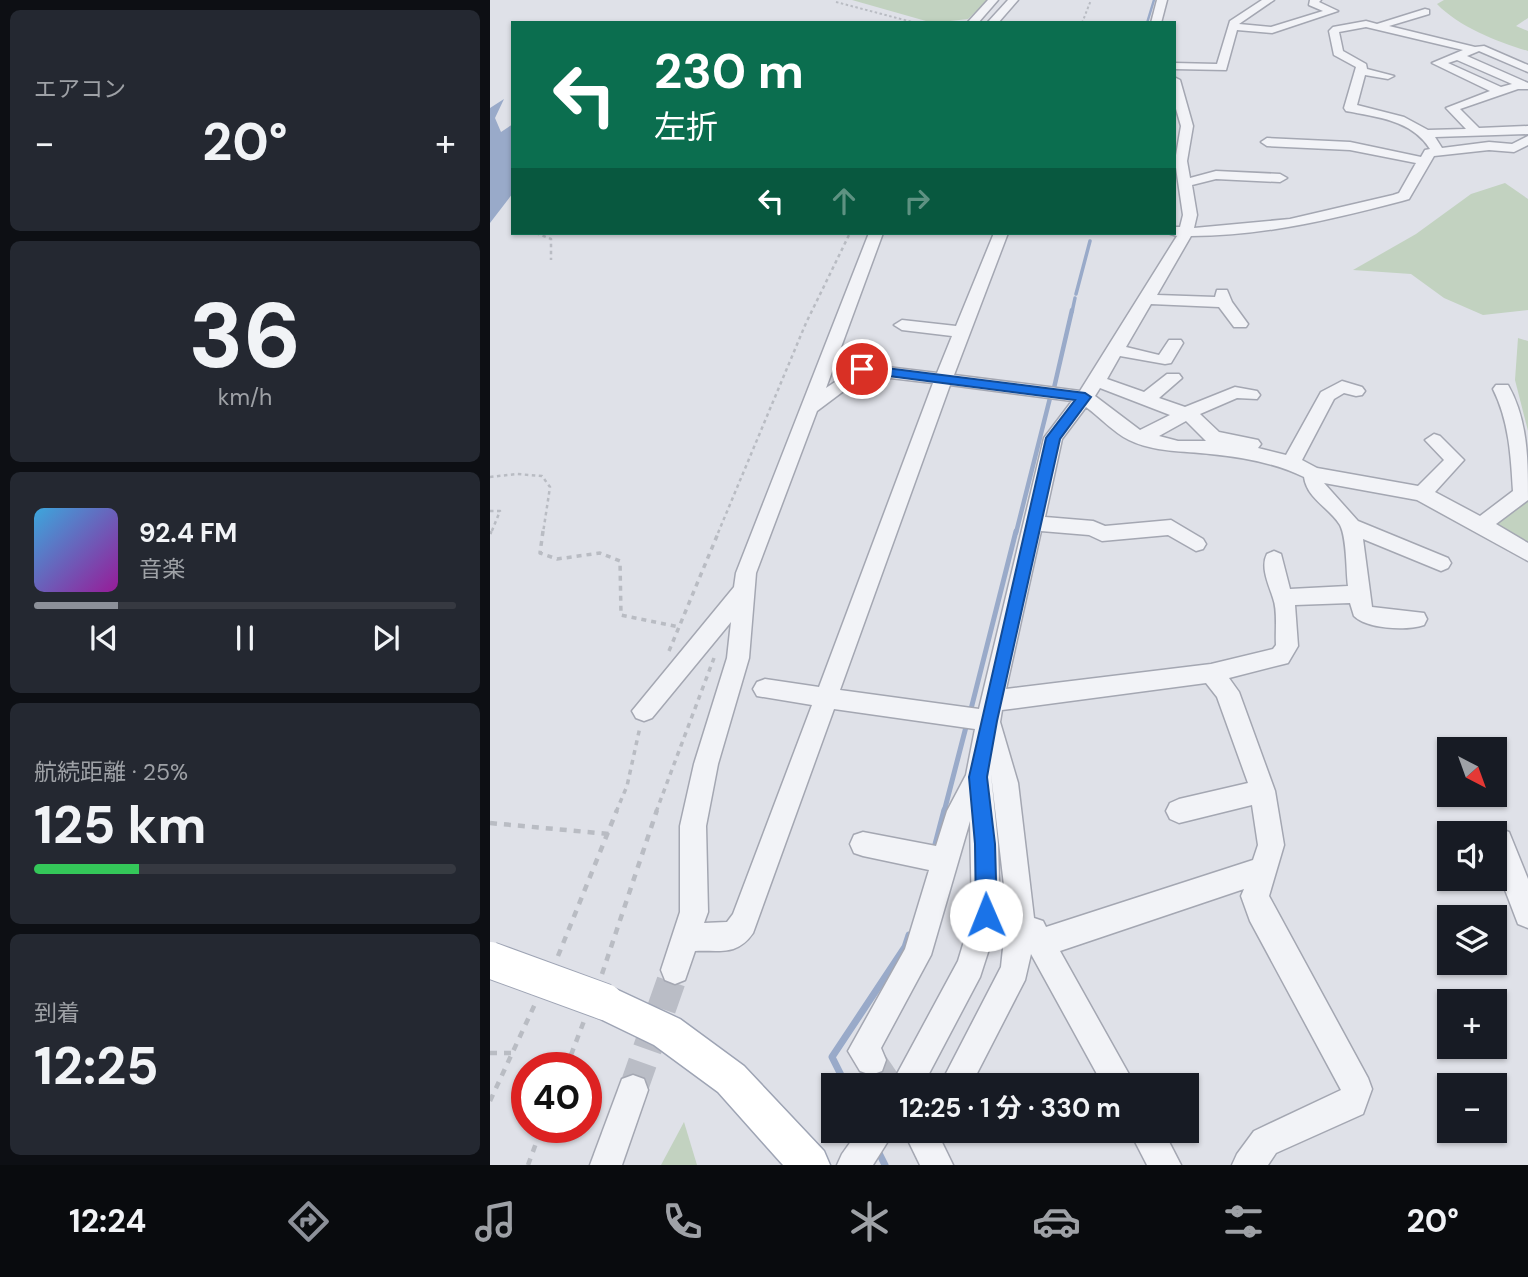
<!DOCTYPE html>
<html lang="ja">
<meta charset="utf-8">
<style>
body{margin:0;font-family:"DM Sans","Noto Sans JP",sans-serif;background:#242831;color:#f1f3f6;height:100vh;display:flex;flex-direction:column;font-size:26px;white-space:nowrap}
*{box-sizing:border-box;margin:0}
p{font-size:23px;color:#9ea1a6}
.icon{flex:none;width:38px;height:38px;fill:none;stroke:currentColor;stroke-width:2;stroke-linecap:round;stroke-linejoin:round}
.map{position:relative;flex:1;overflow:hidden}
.side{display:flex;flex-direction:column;gap:10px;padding:10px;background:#0d0f14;width:490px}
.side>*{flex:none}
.guide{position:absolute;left:21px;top:21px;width:665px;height:214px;border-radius:0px;box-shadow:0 2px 5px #0004;background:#0b6e4f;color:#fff;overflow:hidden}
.needle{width:46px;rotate:139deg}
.buttons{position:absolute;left:947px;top:737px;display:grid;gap:14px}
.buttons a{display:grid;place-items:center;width:70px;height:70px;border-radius:0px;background:#171b24;box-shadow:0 2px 5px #0004;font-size:35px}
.speed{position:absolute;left:21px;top:1052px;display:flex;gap:14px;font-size:35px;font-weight:700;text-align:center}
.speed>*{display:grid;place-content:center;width:91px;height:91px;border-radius:50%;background:#171b24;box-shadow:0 2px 5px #0004;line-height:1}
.speed .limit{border:10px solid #d22;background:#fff;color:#111}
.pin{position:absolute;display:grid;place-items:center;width:60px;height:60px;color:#fff;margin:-30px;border:4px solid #fff;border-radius:50%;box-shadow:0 2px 7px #0007}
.me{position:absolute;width:77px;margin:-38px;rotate:359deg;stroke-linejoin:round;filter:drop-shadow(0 0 5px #0008)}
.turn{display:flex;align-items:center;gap:24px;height:147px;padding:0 28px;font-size:32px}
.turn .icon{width:91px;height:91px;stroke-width:2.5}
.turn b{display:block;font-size:49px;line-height:60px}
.lanes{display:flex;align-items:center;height:66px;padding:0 28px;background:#0003;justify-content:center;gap:35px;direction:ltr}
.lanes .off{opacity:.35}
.big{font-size:52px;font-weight:700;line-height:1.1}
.side .card{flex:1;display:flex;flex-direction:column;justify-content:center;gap:10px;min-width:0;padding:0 24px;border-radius:10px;background:#242831}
.side .dial{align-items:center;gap:0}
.dial b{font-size:91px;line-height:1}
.song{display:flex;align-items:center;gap:21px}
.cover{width:84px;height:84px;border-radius:10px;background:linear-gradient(135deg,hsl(200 70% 55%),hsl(300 70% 35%))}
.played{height:7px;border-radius:4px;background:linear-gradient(90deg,#8c9099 20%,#363941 20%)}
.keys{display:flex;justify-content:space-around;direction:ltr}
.heat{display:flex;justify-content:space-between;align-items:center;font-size:38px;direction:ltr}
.charge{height:10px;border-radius:5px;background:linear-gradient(90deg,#34c759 25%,#363941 0)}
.trip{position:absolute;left:331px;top:1073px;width:378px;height:70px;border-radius:0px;background:#171b24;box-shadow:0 2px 5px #0004;font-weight:700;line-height:70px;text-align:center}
.tab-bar{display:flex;height:112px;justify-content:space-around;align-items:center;background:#090b0e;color:#9ea1a6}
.tab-bar .icon{width:49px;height:49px}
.tab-bar .on{color:#8c9099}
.tab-bar b{font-size:32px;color:#f1f3f6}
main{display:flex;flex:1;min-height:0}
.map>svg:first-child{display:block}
.green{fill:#c2d2c0}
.water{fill:#99aac9}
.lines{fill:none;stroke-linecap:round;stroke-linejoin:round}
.stream-far4{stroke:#99aac9;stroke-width:2.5}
.stream-far3{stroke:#99aac9;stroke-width:3.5}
.stream-far2{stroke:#99aac9;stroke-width:4.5}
.stream-far1{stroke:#99aac9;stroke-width:5}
.stream{stroke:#99aac9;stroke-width:7}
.minor-tunnel{stroke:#babdc6;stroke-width:29;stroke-dasharray:29 14;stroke-linecap:butt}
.minor-casing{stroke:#a4a7b2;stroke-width:3}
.major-casing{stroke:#9ea4b4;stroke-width:3}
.path-far3{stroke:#b9bcc3;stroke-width:2;stroke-dasharray:2.5 2.5;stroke-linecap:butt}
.path-far2{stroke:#b9bcc3;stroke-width:2.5;stroke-dasharray:3.5 3.5;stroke-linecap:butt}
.path-far1{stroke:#b9bcc3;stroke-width:3.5;stroke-dasharray:5 5;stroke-linecap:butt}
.path{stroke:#b9bcc3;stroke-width:4.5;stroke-dasharray:7 7;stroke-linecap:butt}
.minor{fill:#f2f3f7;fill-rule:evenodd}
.major{fill:#fff;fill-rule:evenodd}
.major-bridge-casing{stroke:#9ea4b4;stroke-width:38;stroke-linecap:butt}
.major-bridge{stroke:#fff;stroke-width:36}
.route{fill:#1a73e8;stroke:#114b97;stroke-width:2}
</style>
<main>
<section class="side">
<div class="card"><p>エアコン</p>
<div class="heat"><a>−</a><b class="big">20°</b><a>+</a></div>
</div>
<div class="card dial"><b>36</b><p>km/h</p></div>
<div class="card">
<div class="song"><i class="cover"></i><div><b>92.4 FM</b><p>音楽</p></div></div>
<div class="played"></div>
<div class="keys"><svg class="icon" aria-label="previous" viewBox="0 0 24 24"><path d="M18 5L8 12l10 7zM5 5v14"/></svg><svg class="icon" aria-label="pause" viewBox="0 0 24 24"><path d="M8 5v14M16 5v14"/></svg><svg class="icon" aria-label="next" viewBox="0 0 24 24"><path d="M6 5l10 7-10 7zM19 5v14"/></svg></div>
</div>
<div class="card"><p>航続距離 · 25%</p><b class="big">125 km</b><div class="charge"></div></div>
<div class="card"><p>到着</p><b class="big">12:25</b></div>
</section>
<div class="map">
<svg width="1038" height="1165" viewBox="0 0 1038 1165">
<rect width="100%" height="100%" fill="#dfe1e8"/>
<!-- green -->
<g class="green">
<polygon points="362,0 498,0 478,19 443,23"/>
<path d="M954 0H1038V18L1026 26 1038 31V51C1008 42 969 27 947 4Z"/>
<polygon points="1015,183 1038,199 1038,310 993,315 954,298 921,274 863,270 926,234 981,194"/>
<polygon points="1028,338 1038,341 1038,431 1025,380"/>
<polygon points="1038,501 1038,549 1002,526"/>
<polygon points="194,1122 207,1165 171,1165"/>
</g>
<!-- water -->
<polygon class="water" points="14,99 5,118 11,132 23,124 23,193 0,223 0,108"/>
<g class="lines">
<!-- stream-far4 -->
<polyline class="stream-far4" points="657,23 664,0"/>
<!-- stream-far3 -->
<g class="stream-far3">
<polyline points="586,294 600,241"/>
<polyline points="582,312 585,298"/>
</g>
<!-- stream-far2 -->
<g class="stream-far2">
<polyline points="564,388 582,310"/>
<polyline points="526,533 560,398"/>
</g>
<!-- stream-far1 -->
<g class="stream-far1">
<polyline points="480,713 526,531"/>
<polyline points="454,812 477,723"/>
</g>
<!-- stream -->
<g class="stream">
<polyline points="444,852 455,810"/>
<polyline points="356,1085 342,1057 415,947 419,935"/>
<polyline points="387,1149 395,1165"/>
</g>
<!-- minor-tunnel -->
<g class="minor-tunnel">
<polyline points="381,1060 398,1085"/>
<polyline points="143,1090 185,970"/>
</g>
<defs>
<g id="minor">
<polygon points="498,0 508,0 488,23 477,23"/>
<polygon points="518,0 528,0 508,23 497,23"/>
<polygon points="667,0 677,0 671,23 661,23"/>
<polygon points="772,0 784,0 749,24 781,27 833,11 819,5 820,0 831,0 829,2 848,11 782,33 747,30 736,70 684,69 684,63 727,64 740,21"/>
<path d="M935 9 939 10V14L899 26 985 47 994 46 1038 65V72L989 51 977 56 1038 83V89H1028L970 109 989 128 1038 126V134L945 137 952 148 999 142 1022 144 1038 136V145L1024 152 999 150 944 156 919 199 912 201C843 219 774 236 701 236L667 295 725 297 727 290H737L742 302 758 324 756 327H744L729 307 661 304 636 347 669 355 679 340H691L693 343 681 363 675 364 630 356 617 379 654 392 677 374H689L692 378 669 398 695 407 745 387 767 391 770 395 767 399 747 398 710 414 729 432 768 440 771 444 768 448 796 455 831 392 852 381 872 387 875 391 872 395 866 396 854 393 844 399 812 460 827 468 928 486 954 460 935 440 944 434 950 436 974 460 945 492 990 516 1023 491C1021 456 1019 421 1003 389L1006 385H1018C1038 420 1038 460 1038 500L1006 524 1038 543V561L927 500 834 483 868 521 958 558 961 563 958 568 951 571 873 539 882 607 934 613 937 619 934 625C916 631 877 629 864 616L860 603 805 605 808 646 798 663 739 678 749 692 785 791 794 845 779 896 878 1078 882 1089 873 1114 786 1153 778 1165H742L747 1154 764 1131 851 1090 760 921 751 896 754 889 570 951 645 1085H613L541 954 535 980 481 1085H450L511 967 517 911 501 774 508 844 510 915 490 977 433 1085H401L468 961 482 915 480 821 441 955 391 1048 396 1060 392 1071 381 1075 370 1071 358 1051 415 949 439 870 373 856 364 853 360 844 364 835 373 832 446 846 457 811 476 775 485 729 344 709 263 933C247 956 231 950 205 951L195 980 185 984 175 980 171 970 190 912V826L204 764 237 658 241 622 162 718 154 721 146 718 142 711 244 587 246 573 379 233H393L336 388 372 364 447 373 462 336 412 330 404 325 412 320 466 326 504 233H518L464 375 590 391 687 236 678 233H684V227H690L693 215 685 161 691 126 684 102V77L690 80 703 126 697 161 700 178 726 171 790 174 797 178 790 182 726 179 702 185 707 215 704 228 800 219 903 195 909 193 926 163 860 150 777 146 771 142 777 138 860 142 931 157 935 150 940 149C922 120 887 117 856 111L854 108 866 67 844 55 839 31 843 27 876 21 887 24ZM876 27 973 50 942 63 1000 91 956 108 976 129 938 130 914 117 867 105 875 75 898 79 904 76 877 69 876 64 853 51 849 32ZM967 60 1022 84 1011 87 958 63ZM375 375 443 383 329 687 275 679 267 682 263 689 267 696 322 705 243 914 237 922 214 923 218 912 216 826 228 764 259 658 266 573 327 411ZM460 385 582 401 554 438 489 709 350 690ZM610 388 680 415 650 430 605 396ZM596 407C610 417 624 433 639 440 663 452 694 451 720 454 752 457 785 463 814 477 817 499 839 507 850 525 857 538 856 571 858 586L800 589 791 554 784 551 777 554C770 567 779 585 783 598 788 611 785 631 786 645L783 649 721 664 516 689 551 531 599 535 612 541 678 535 706 551 713 549 716 544 713 539 681 520 615 526 603 521 555 517 572 439ZM696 421 716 441H688L669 436ZM716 683 727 697 758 783 689 799 680 803 676 811 680 819 689 823 762 805 768 845 763 860 556 927 553 921 544 918 528 783 510 722 512 710Z"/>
<polygon points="1010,829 1019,832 1038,879 1038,928 1028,924 1004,861 1004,833 1001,833"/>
<polygon points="143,1075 154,1079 158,1090 132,1165 100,1165 132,1079"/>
<polygon points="369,1130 405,1130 383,1165 347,1165 352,1154"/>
<polygon points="413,1130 446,1130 463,1165 430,1165"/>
<polygon points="639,1130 673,1130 691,1165 657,1165"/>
</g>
<polygon id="major" points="115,984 190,1019 254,1066 334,1151 340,1165 293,1165 228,1092 164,1045 102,1015 97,1002 102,989"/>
</defs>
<!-- minor casing -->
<use href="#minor" class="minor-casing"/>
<!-- major casing -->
<use href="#major" class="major-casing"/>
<!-- path-far3 -->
<g class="path-far3">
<polyline points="346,2 426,23"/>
<polyline points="592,23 601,0"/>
</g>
<!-- path-far2 -->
<g class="path-far2">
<polyline points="46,233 61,239 61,260"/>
<polyline points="0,477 27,474 52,476 60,487 53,533"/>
<polyline points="0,511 10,511 1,533"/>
<polyline points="228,533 316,323 360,233"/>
</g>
<!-- path-far1 -->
<g class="path-far1">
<polyline points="53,531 50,553 67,559 110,553 130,561 131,615 189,627"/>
<polyline points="0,534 1,531"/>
<polyline points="179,651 229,531"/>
<polyline points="126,812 137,786 150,727"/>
<polyline points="166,812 224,658"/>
</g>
<!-- path -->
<g class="path">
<polyline points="0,823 119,834"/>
<polyline points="68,956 127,810"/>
<polyline points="112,974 167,810"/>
<polyline points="0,1053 21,1053"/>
<polyline points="76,1068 94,1021"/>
<polyline points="0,1101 45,1004"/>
<polyline points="38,1165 52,1127"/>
</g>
<!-- minor -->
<use href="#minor" class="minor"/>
<!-- major -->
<use href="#major" class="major"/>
<defs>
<polyline id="major-bridge" points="0,960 115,1002"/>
</defs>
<!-- major-bridge casing -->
<use href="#major-bridge" class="major-bridge-casing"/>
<!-- major-bridge -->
<use href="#major-bridge" class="major-bridge"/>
</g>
<!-- route -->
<polygon class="route" points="372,365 595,393 601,397 570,439 507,721 497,777 505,844 507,915 504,923 496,926 489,923 486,915 485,844 479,777 556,438 585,400 368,372 366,369"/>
</svg>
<div class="buttons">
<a><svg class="needle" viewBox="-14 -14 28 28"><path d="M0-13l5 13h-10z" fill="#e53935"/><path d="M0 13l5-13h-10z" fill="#9ea1a6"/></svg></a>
<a><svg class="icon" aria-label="sound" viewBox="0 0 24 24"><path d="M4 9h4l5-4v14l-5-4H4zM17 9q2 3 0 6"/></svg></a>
<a><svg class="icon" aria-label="layers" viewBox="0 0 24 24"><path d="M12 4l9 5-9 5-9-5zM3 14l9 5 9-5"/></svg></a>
<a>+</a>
<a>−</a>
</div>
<div class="speed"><div class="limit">40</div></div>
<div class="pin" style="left:372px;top:369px;background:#d93025"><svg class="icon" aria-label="arrive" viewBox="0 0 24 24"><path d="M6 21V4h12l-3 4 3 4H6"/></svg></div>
<svg class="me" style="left:496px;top:915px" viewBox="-20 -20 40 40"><circle r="19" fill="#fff"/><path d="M0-13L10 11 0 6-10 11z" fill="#1a73e8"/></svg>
<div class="trip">12:25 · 1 分 · 330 m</div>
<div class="guide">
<div class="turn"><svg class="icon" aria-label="left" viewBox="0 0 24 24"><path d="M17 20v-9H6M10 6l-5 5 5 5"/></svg><div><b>230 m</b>左折</div></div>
<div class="lanes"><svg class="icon" aria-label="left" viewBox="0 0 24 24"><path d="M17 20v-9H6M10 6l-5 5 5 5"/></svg><svg class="icon off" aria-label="ahead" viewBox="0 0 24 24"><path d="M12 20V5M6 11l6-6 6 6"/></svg><svg class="icon off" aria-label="right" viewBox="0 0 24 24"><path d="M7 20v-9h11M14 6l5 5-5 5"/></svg></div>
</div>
</div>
</main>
<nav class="tab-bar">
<b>12:24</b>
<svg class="icon on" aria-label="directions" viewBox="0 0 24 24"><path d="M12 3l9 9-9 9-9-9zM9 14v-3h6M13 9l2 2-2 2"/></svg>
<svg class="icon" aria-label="music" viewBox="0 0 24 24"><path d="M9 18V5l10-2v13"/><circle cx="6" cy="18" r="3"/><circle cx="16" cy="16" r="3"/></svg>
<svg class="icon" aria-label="phone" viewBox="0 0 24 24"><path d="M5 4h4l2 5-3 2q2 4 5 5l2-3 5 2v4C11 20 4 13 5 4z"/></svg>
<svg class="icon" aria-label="climate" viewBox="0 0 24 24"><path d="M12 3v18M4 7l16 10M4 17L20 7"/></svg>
<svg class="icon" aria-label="car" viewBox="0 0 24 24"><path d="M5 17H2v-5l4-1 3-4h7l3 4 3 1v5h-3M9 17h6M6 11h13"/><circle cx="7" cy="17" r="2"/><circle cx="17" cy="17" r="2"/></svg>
<svg class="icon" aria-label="filters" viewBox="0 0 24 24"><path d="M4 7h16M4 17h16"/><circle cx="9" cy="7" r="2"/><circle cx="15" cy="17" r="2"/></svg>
<b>20°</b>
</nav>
